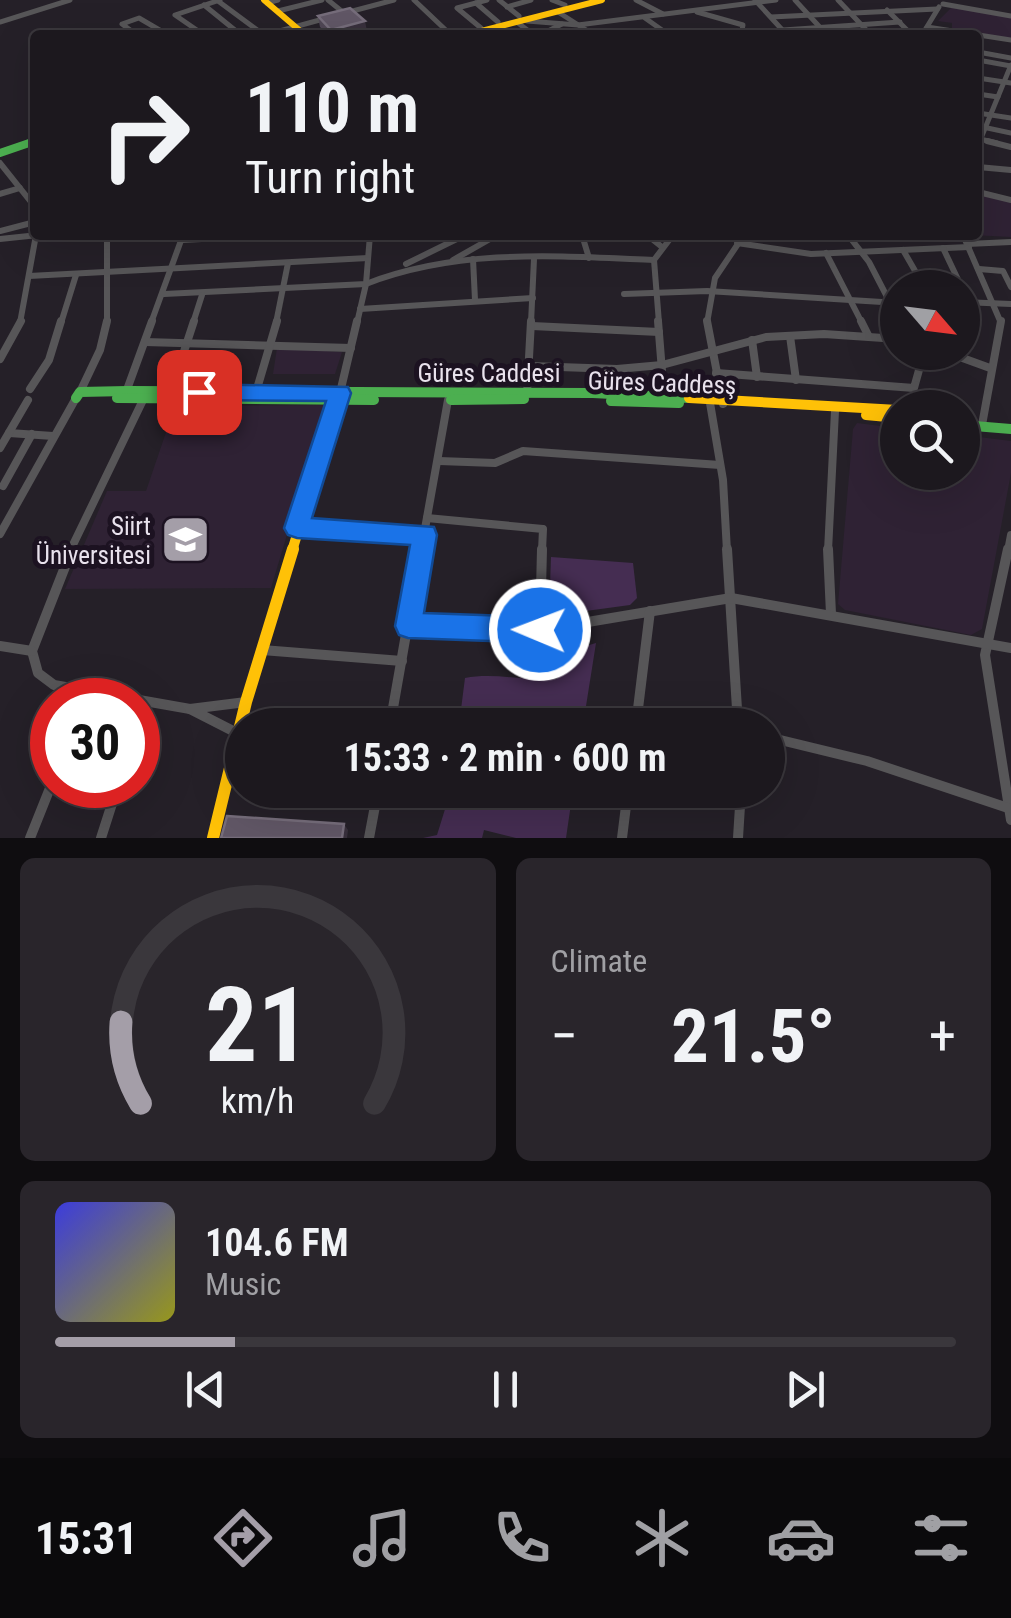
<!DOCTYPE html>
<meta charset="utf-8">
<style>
body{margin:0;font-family:"Roboto Condensed",sans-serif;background:#29252b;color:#f1f3f6;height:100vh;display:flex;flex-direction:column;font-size:38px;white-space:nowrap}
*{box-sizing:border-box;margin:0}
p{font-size:32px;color:#a0a0a4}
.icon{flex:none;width:55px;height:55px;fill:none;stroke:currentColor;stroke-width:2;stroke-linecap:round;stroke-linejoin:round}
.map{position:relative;height:838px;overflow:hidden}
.panel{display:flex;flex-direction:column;gap:20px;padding:20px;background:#0f0d10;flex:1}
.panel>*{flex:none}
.top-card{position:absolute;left:30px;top:30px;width:952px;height:210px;border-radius:10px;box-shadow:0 10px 40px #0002,0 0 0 2px #3a373c;background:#1c181e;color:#f1f3f6;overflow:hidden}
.needle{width:65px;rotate:118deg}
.tools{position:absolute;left:880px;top:270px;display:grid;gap:20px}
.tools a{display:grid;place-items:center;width:100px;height:100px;border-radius:50%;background:#1c181e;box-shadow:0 10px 40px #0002,0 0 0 2px #3a373c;font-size:50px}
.speed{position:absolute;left:30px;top:678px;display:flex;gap:20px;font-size:50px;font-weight:700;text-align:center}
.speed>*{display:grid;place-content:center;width:130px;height:130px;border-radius:50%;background:#1c181e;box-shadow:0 10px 40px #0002,0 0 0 2px #3a373c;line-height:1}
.speed .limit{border:15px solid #d22;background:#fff;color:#111}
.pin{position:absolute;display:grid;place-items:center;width:85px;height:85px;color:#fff;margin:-42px;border-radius:20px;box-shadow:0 5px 15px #0006}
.me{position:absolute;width:110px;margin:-55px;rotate:271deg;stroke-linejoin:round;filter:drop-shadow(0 0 8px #0008)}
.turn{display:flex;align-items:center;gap:35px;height:210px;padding:0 50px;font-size:45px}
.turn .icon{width:130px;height:130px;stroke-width:2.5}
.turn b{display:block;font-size:70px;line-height:85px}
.big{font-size:75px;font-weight:700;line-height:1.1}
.panel .card{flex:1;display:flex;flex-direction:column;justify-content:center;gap:15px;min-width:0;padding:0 35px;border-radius:15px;background:#29252b}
.panel .dial{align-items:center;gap:0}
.dial svg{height:260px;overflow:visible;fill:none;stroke:#3a373c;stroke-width:7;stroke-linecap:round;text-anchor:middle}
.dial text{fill:#f1f3f6;stroke:none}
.song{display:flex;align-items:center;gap:30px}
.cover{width:120px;height:120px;border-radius:15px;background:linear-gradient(135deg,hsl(240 70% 55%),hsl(60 70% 35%))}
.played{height:10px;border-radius:5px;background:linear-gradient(90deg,#a49ea8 20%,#3a373c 20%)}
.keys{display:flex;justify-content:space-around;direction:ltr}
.heat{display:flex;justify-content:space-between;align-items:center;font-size:55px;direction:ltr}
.panel .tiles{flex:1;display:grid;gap:20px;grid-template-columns:1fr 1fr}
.card:last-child{grid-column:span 2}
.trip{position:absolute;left:225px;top:708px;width:560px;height:100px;border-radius:50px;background:#1c181e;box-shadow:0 10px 40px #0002,0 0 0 2px #3a373c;font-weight:700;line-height:100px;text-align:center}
.tab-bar{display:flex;height:160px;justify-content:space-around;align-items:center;background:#0b0a0c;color:#a0a0a4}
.tab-bar .icon{width:70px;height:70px}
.tab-bar .on{color:#a49ea8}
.tab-bar b{font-size:45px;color:#f1f3f6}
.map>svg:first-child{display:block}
.built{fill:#2f2234}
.green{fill:#452d52}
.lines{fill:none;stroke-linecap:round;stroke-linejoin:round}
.street-far3{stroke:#575658;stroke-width:5}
.street-far2{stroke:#575658;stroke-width:6}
.street-far1{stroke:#575658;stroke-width:8}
.street{stroke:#575658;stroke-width:10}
.fast-far2{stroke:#4caf50;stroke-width:6}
.fast-far1{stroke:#4caf50;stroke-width:8}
.fast{stroke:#4caf50;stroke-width:10}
.slow-far2{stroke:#ffc107;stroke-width:6}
.slow-far1{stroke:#ffc107;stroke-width:10}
.slow{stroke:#ffc107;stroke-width:12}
.wall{fill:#504755}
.shaded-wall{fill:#38303c}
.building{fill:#615766;stroke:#766d7b;stroke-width:2.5}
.route{fill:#1a73e8;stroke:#114b97;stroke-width:2.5}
.labels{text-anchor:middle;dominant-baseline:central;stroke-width:10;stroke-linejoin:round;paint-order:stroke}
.street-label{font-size:25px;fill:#e9e2ed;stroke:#1c1221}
.poi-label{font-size:25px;fill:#e9e2ed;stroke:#1c1221;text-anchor:end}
</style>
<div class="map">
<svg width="1011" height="838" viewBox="0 0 1011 838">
<rect width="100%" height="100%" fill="#252028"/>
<!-- built -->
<g class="built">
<polygon points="952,7 1011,18 1011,38 952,29 952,23 938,21"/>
<polygon points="978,195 1011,202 1011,237 972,235 978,235"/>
<polygon points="277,348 342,352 335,374 273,374"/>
<polygon points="326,405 271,588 65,589 107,491 146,491 175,406"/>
<polygon points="857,423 897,428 898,472 962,472 963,435 1011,441 1011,473 982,629 971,635 845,610 838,604 853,429"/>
</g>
<!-- green -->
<g class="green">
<polygon points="551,557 633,563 637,598 630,605 549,616"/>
<path d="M596 643 583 725H459L465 678C496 672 526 682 557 679L565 651 578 653 586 646Z"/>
<polygon points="451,790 573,790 566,838 516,838 484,830 482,838 423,838 437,835"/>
</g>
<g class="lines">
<!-- street-far3 -->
<g class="street-far3">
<polyline points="328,0 344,13"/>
<polyline points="414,0 451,35"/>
<polyline points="499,0 519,16"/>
<polyline points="552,0 565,5"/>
<polyline points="636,0 663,14"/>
<polyline points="755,0 786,34"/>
<polyline points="795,0 827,35"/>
<polyline points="838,0 871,35"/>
<polyline points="218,1 264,35"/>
<polyline points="267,3 278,0"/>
<polyline points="476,3 498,22"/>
<polyline points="943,4 1011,16"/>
<polyline points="204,5 241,35"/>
<polyline points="507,7 531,0"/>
<polyline points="887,10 912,35"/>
<polyline points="278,11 322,0"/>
<polyline points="558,12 594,35"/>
<polyline points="697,12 743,25 741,35"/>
<polyline points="345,13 394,0"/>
<polyline points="771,17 937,9"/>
<polyline points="645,18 669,35"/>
<polyline points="527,21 578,25 776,0"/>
<polyline points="0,22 70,0"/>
<polyline points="518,23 534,35"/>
<polyline points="927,27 1011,40"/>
<polyline points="481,28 457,8 487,0"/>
<polyline points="783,30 900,22"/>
<polyline points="137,35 122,24 139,18 168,35"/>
<polyline points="204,35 175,15 220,0"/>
<polyline points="265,35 327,18"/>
<polyline points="540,35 562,24"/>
<polyline points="922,35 939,7"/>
<polyline points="978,52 1011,58"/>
<polyline points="978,60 1011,66"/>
<polyline points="978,78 1011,83"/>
<polyline points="978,94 998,97"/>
<polyline points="978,113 1011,118"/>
<polyline points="978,126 1011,133"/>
<polyline points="980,139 997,143"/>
<polyline points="979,143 1011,65"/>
</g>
<!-- street-far2 -->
<g class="street-far2">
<polyline points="987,141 1011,147"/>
<polyline points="978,146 980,141"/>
<polyline points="0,163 35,207"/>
<polyline points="978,167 1011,170"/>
<polyline points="978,192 1011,200"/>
<polyline points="0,194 20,188"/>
<polyline points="0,231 35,222"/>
<polyline points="107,235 107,323"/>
<polyline points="582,235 589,258"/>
<polyline points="647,235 662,247"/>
<polyline points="848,235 869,262 898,318"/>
<polyline points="963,235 1001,323"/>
<polyline points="0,239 38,235"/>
<polyline points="182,240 281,235"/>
<polyline points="737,243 811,254 969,247"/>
<polyline points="967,244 1011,242"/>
<polyline points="943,248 962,288"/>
<polyline points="903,250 925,288"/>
<polyline points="826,253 862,323"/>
<polyline points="473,259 475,300"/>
<polyline points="453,260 497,235"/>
<polyline points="406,264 465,235"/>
<polyline points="979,269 1003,271 1011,287"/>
<polyline points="29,276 368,258"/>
<path d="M164 294 366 284C458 248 557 256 654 260"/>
<polyline points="624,294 707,291 898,303"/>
<polyline points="962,302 1011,304"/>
<polyline points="360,309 533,298"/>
<polyline points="20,323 36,235"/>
<polyline points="61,323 76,275"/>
<polyline points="151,323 183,235"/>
<polyline points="193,323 202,295"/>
<polyline points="276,323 288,263"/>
<polyline points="357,323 366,284 370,235"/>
<polyline points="531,323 534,259"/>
<polyline points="659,323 654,260 673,235"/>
<polyline points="707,323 715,278 744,235"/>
</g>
<!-- street-far1 -->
<g class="street-far1">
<polyline points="658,321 664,396"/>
<polyline points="707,321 723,404"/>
<polyline points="861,321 868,335"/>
<polyline points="532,326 659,332"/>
<polyline points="790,336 796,380"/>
<polyline points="752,340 757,377"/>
<polyline points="145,342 351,348"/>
<polyline points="946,352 990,368"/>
<polyline points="0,359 21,321"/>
<polyline points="530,366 617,369 662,365 766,337 824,334 898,339"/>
<polyline points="716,373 914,388 924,352"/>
<polyline points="30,389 49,360 61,321"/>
<polyline points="171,391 194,321"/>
<polyline points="80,392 100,350 107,321"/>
<polyline points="256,392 277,321"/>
<polyline points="527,394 531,321"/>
<polyline points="125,395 152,321"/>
<polyline points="339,397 357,321"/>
<polyline points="710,403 723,480 727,551"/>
<polyline points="982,425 1001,321"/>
<polyline points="9,433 53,436"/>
<polyline points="0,448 28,400"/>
<polyline points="439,461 495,463 523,451 720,465"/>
<polyline points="3,486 32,434"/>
<polyline points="427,518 543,529 542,551"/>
<polyline points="297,527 424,535"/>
<polyline points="0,534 76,398"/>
<polyline points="70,551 144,398"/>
<polyline points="421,551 448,400"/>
<polyline points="828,551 835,411"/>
<polyline points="1008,551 1011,535"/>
</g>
<!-- street -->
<g class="street">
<polyline points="72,549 32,651 38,673 54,685 190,709"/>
<polyline points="727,549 738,725"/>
<polyline points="828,549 831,614"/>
<polyline points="1008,549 985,655 1011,820"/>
<polyline points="408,626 540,630 731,598 1011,648"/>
<polyline points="540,630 542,549"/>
<polyline points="0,646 32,651"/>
<polyline points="262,650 402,661"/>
<polyline points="390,725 421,549"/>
<polyline points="636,725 650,611"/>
<polyline points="239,734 190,709 246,702"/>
<polyline points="768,737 867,761 1008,808"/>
<polyline points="704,790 741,797"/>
<polyline points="30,838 52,783"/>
<polyline points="101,838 118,785"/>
<polyline points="369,838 378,790"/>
<polyline points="622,838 628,790"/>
<polyline points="738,838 741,790"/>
</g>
<!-- fast-far2 -->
<polyline class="fast-far2" points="28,143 35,141"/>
<!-- fast-far1 -->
<polyline class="fast-far1" points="0,153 35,141"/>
<!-- fast -->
<g class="fast">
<polyline points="76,398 80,392 127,391 593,393 689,398"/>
<polyline points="117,398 374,400"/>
<polyline points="451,400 524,399"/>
<polyline points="611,401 679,403"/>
<polyline points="962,425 1011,429"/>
</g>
<!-- slow-far2 -->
<g class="slow-far2">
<polyline points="264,0 305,35"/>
<polyline points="466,35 602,0"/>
</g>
<!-- slow-far1 -->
<g class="slow-far1">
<polyline points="689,398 898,410"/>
<polyline points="866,415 898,418"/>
<polyline points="292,551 338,401"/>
</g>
<!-- slow -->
<polyline class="slow" points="213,838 246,702 293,549"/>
</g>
<!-- wall -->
<polygon class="wall" points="318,16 367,31 352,35 328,35 320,27"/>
<!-- shaded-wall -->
<g class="shaded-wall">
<polygon points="365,21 367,31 352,35 332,35 331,30"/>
<polygon points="344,824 348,830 347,838 342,838"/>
</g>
<!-- building -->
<g class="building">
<polygon points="350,8 365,21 331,30 318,16"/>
<polygon points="227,816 344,824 342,838 221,838"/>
</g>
<!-- route -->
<polygon class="route" points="199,384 348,387 351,393 312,518 434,527 437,535 424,613 540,617 550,621 554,630 550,639 540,643 408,638 399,635 395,626 410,545 297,538 288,535 284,528 326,401 199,400 188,392"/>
<!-- icons -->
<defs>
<symbol id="university-square" viewBox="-11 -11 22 22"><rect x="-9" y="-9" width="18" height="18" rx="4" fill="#a49ea8" stroke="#1c1221"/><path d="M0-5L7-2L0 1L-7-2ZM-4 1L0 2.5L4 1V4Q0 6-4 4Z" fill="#fff"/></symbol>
</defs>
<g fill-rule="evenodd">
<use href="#university-square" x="158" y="512" width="55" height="55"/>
</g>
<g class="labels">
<!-- street labels -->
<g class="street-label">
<text x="489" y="373">Güres Caddesi</text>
<text transform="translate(662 383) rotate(2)">Güres Caddesş</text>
</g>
<!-- poi labels -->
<g class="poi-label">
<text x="151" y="526">Siirt<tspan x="151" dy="29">Üniversitesi</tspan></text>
</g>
</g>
</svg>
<div class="tools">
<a><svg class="needle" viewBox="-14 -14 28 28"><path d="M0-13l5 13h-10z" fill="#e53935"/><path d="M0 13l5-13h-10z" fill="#a0a0a4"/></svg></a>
<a><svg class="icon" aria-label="search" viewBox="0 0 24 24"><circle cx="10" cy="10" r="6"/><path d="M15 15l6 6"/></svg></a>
</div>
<div class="speed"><div class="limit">30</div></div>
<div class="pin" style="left:199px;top:392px;background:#d93025"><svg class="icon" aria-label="arrive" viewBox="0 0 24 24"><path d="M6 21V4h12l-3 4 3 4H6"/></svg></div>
<svg class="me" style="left:540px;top:630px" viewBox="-20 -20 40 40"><circle r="17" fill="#1a73e8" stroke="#fff" stroke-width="3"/><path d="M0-11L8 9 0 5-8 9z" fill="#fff"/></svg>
<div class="trip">15:33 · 2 min · 600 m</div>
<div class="top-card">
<div class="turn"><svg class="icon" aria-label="right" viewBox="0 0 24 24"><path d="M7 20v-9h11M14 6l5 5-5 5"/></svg><div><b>110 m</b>Turn right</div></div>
</div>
</div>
<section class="panel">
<div class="tiles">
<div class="card dial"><svg viewBox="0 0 100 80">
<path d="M14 69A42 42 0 1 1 86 69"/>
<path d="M14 69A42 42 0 0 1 8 44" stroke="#a49ea8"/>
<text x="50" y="56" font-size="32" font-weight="700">21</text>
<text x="50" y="72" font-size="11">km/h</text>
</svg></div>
<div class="card"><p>Climate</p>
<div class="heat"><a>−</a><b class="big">21.5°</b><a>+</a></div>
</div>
<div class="card">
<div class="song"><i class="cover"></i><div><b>104.6 FM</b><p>Music</p></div></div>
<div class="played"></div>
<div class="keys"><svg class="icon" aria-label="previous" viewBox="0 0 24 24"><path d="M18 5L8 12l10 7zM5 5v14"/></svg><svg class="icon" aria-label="pause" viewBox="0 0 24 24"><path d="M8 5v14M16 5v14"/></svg><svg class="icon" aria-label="next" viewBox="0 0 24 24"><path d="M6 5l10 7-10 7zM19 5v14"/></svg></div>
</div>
</div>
</section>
<nav class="tab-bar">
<b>15:31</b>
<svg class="icon on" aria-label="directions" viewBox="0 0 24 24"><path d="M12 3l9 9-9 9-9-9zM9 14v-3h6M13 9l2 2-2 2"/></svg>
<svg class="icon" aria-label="music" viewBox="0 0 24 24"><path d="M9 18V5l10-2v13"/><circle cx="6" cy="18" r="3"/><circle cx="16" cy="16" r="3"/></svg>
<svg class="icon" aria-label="phone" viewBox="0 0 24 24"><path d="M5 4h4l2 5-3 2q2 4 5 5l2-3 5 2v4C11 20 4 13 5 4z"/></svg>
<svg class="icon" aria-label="climate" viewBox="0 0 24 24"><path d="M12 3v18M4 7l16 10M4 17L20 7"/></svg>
<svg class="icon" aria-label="car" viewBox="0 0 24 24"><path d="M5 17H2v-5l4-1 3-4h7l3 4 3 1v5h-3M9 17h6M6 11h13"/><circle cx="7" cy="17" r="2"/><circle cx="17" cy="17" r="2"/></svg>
<svg class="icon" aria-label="filters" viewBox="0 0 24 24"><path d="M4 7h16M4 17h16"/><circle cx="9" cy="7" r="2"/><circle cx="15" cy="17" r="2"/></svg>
</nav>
